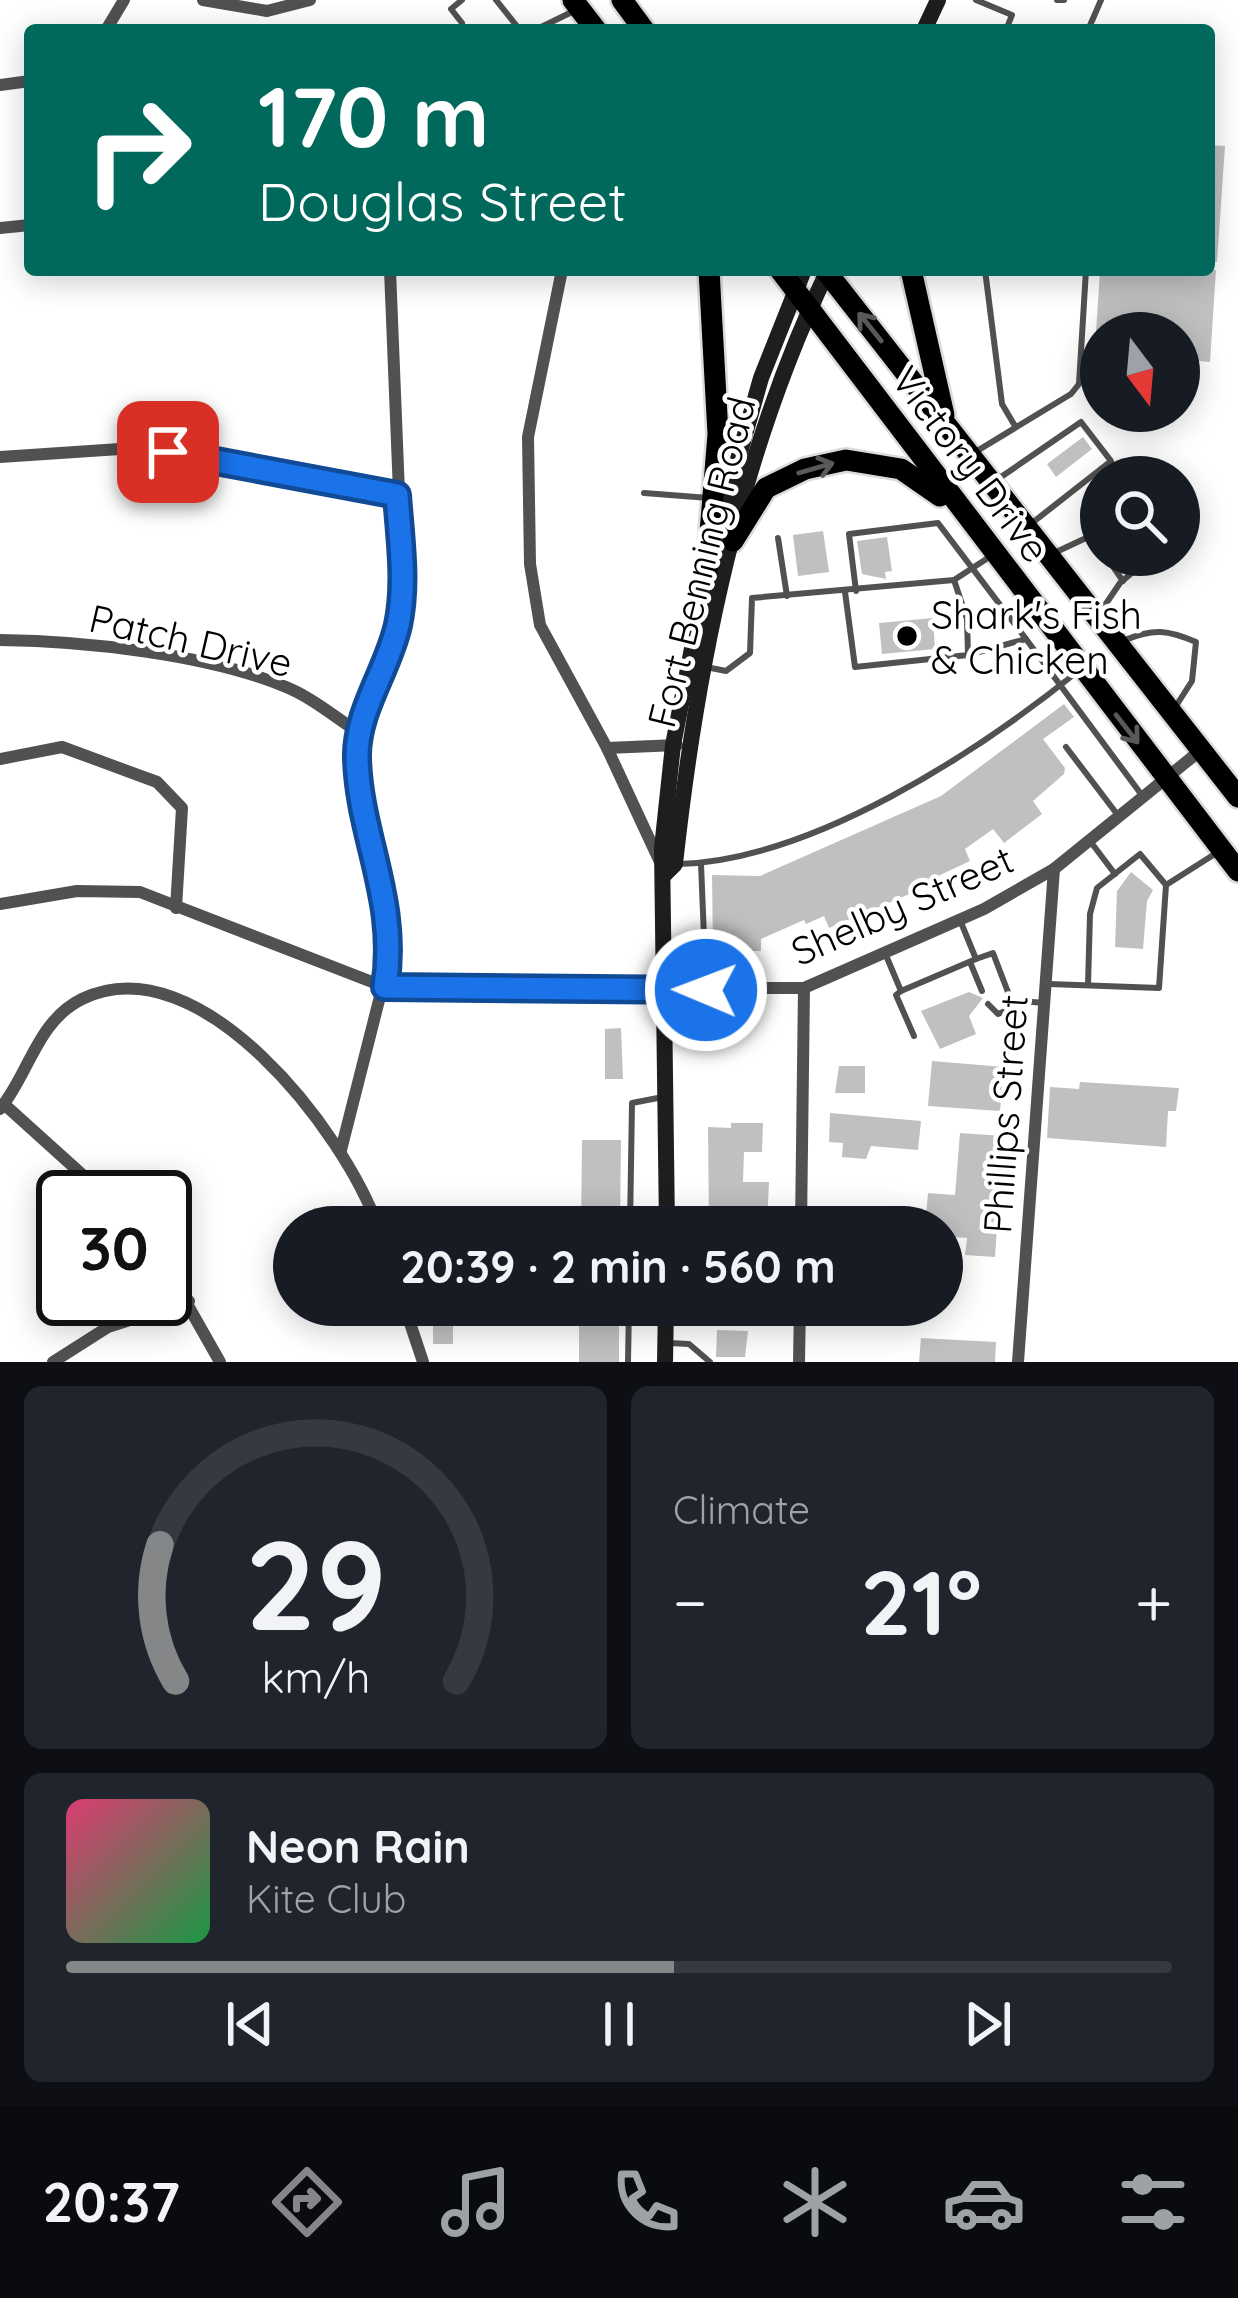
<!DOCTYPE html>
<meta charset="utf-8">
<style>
body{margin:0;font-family:Quicksand,sans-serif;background:#20242c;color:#f1f3f6;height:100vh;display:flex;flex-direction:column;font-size:45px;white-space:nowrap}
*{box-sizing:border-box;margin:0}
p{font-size:39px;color:#9ea1a6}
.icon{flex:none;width:66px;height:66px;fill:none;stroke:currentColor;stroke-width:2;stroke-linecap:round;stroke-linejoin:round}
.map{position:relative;height:1362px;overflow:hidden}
.sheet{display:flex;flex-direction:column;gap:24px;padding:24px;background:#0d0f14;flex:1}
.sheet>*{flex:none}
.guide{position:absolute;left:24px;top:24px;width:1191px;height:252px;border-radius:12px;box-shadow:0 6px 30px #0003;background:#00695c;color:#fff;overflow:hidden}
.needle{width:78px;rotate:164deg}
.buttons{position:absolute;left:1080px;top:312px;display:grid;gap:24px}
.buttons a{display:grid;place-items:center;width:120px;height:120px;border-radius:50%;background:#171b24;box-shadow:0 6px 30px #0003;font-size:60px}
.speed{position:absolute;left:36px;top:1170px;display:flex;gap:24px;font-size:60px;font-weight:700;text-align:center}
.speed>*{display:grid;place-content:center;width:156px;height:156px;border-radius:50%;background:#171b24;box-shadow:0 6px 30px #0003;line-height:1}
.speed .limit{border:6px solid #111;border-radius:18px;background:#fff;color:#111}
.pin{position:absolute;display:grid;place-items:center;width:102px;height:102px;color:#fff;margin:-51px;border-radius:24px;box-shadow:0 6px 18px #0006}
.me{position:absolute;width:132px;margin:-66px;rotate:271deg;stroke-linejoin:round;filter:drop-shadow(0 0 9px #0008)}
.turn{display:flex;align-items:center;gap:42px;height:252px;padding:0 36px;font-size:54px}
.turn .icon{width:156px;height:156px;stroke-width:2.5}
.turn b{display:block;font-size:84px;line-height:102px}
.big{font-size:90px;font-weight:700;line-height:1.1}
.sheet .tile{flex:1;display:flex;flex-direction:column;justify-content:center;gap:18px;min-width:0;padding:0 42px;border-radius:18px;background:#20242c}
.sheet .dial{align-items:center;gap:0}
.dial svg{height:312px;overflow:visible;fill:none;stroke:#363941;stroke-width:7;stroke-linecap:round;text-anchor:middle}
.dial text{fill:#f1f3f6;stroke:none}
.song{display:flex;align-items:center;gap:36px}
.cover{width:144px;height:144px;border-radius:18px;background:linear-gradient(135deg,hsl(340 70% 55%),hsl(140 70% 35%))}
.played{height:12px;border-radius:6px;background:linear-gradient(90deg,#858687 55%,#363941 55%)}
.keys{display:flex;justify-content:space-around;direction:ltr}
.heat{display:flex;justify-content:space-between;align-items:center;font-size:66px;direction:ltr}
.sheet .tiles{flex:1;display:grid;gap:24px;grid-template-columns:1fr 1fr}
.tile:last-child{grid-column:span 2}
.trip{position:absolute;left:273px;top:1206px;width:690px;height:120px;border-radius:60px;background:#171b24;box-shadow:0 6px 30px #0003;font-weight:700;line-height:120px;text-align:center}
.tab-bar{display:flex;height:192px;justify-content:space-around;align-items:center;background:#090b0e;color:#9ea1a6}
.tab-bar .icon{width:84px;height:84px}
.tab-bar .current{color:#858687}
.tab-bar b{font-size:54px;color:#f1f3f6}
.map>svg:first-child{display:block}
.building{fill:#c0c0c0}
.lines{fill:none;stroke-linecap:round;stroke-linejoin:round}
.highway-casing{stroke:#dbdbdb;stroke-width:26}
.lane{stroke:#515151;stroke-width:6}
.street{stroke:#515151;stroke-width:12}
.secondary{stroke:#1e1e1e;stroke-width:16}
.highway{stroke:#000;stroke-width:21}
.oneway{stroke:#595959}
.route-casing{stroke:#114b97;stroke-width:30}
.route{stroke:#1a73e8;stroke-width:21}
.poi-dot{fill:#000;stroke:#fff;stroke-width:4.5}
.labels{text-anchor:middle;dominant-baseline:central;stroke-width:9;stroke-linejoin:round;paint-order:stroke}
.street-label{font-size:39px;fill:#000;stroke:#fff}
.poi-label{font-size:39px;fill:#000;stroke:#fff;text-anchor:start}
</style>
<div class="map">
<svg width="1238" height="1362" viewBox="0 0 1238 1362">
<rect width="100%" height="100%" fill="#fff"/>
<!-- building -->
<g class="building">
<polygon points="1209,145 1225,146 1217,262 1209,262"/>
<polygon points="1100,270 1216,270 1210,362 1179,359 1179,333 1096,333"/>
<polygon points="1083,437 1092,449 1056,477 1047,464"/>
<polygon points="823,531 829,572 798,576 793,535"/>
<polygon points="887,537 892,571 885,572 886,579 862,574 857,541"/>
<polygon points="933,618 935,649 882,654 879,623"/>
<polygon points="1064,704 1074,717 1043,739 1065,768 1064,774 1033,801 1042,814 1004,843 993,829 965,849 970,861 936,877 938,882 829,928 824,916 806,924 804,920 761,939 761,951 747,951 746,960 734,959 734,952 713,951 712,875 760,876 941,796"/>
<polygon points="1131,872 1153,890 1147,901 1143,949 1115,947 1117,891"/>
<polygon points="969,992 983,998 969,1016 976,1034 940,1049 921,1011"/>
<polygon points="621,1028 623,1079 605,1079 605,1029"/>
<polygon points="932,1061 1004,1067 1000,1111 928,1106"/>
<polygon points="839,1066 865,1066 865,1093 835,1093"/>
<polygon points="1080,1082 1179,1088 1176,1111 1168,1111 1166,1147 1047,1138 1050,1087 1079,1089"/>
<polygon points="830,1113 921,1121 918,1150 871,1146 866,1159 842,1157 843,1143 829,1142"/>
<polygon points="731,1123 763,1123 762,1152 744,1152 743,1182 769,1182 767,1227 709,1227 708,1127 731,1128"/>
<polygon points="960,1133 1003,1136 995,1257 965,1255 967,1238 942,1236 942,1227 925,1227 928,1193 955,1195"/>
<polygon points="582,1140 621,1140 620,1227 581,1227"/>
<rect x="433" y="1305" width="20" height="39"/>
<rect x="579" y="1305" width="40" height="57"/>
<polygon points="717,1330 748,1331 745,1357 716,1357"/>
<polygon points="921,1338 996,1342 995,1362 919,1362"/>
</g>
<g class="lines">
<defs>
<g id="highway">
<polyline points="573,0 596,30"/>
<polyline points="622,0 644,30"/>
<polyline points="780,270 1238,871"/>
<polyline points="825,270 1238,797"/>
<polyline points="911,270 944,415"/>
<polyline points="733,541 766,488 805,469 846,460 901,469 940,496"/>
<polyline points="707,570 718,434 709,270"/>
</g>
</defs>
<!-- highway casing -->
<use href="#highway" class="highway-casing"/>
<!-- lane -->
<g class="lane">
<polyline points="496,0 520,30"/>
<polyline points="976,0 1012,15 1006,30"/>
<polyline points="1057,0 1064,0"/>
<polyline points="462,23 451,9 462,0"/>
<polyline points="535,30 576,10"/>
<polyline points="1088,30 1101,0"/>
<polyline points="985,270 1002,404 1015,426"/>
<polyline points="972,454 1071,394 1079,384 1086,270"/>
<polyline points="998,479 1081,422 1111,461 1032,523"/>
<polyline points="644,493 709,498"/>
<polyline points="778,538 787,596"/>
<polyline points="1054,553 1101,531"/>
<polyline points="1105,555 1123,581"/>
<polyline points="856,591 849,534 938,523 1026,639 968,655"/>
<polyline points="845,592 855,667 968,655 967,619 954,580"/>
<polyline points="1099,614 1120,583 1153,555"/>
<polyline points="1026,639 1141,794"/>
<path d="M1125 640C1154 628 1168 630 1196 642L1192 681 1174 709"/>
<polyline points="706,667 726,671 750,653 752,598 954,580 991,556"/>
<polyline points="1066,747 1117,814"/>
<polyline points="1090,841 1115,874"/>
<path d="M679 864C812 860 975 754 1077 672"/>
<polyline points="701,864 706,986"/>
<polyline points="885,953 901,991 976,959 960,920"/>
<polyline points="976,959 993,953 1011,1000 1044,1003"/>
<polyline points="970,962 982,991"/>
<polyline points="1049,984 1159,988 1166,885 1218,852"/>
<polyline points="1088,985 1090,914 1097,888 1140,854 1166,885"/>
<polyline points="901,991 896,995 914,1036"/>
<polyline points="988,1004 998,1014 1010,1009 1011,1000"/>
<polyline points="630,1227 632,1103 663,1097"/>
<polyline points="669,1343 689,1344 710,1362"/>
<polyline points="628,1362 629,1305"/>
</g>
<!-- street -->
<g class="street">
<polyline points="203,0 267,11 310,0"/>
<polyline points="106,30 124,0"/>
<polyline points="0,85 30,81"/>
<polyline points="0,228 30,225"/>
<polyline points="562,270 528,437 530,564 540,625 607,748 660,862"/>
<polyline points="0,457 120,449 168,452 397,495"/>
<path d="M0 640C84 641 208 654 286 687 311 697 335 717 358 732"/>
<polyline points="607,748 677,745"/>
<polyline points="0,759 62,747 157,782 182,808 176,908"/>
<polyline points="0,904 77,891 140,892 385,987 804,988 984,909 1054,869 1201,750"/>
<polyline points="5,1105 107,1197"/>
<path d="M0 1109C29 1074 37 1021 82 999 200 942 345 1133 378 1227"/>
<polyline points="341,1150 390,957 379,871 357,763 358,732 391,650 403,591 390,270"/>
<polyline points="801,1227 804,988"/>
<polyline points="165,1265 220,1362"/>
<polyline points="404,1305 423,1362"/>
<polyline points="53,1362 108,1327 189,1301"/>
<polyline points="799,1362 800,1305"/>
<polyline points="1018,1362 1054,869"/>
</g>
<!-- secondary -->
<g class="secondary">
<polyline points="924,30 938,0"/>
<polyline points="716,537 761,378 804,270"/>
<path d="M665 874 675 864C697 662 739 455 828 270"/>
<polyline points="667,1227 662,848 673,745 709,562"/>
<polyline points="665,1362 666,1305"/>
</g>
<!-- highway -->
<use href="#highway" class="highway"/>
</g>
<!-- one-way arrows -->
<defs><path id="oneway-shaft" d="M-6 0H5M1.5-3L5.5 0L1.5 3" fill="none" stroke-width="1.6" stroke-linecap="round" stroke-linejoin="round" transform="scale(3)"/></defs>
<g class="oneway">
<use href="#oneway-shaft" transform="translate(870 327) rotate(-129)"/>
<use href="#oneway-shaft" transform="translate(816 468) rotate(-16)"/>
<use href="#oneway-shaft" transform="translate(1127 729) rotate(52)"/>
</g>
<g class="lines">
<defs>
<path id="route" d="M168 452 397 495C400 538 407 583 398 625 388 670 356 711 357 758 359 836 399 901 385 987L706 990"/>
</defs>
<!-- route casing -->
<use href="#route" class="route-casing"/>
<!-- route -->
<use href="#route" class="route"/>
</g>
<!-- markers -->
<circle class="poi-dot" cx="907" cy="636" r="12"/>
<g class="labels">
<!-- street labels -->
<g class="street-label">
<text transform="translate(971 464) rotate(53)">Victory Drive</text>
<text transform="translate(701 562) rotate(-76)">Fort Benning Road</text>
<text transform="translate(191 640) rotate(13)">Patch Drive</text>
<text transform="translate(902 905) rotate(-24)">Shelby Street</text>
<text transform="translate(1005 1114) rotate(-86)">Phillips Street</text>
</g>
<!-- poi labels -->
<g class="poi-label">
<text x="931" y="614">Shark's Fish<tspan x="931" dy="45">&amp; Chicken</tspan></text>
</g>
</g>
</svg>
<div class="buttons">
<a><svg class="needle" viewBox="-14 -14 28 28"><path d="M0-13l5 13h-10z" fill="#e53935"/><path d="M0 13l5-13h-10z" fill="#9ea1a6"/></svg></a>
<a><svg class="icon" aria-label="search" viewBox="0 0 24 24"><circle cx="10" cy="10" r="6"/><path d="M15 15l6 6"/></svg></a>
</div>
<div class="speed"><div class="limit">30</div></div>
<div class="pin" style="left:168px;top:452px;background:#d93025"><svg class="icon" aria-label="arrive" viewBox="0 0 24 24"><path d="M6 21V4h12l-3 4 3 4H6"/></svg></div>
<svg class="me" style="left:706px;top:990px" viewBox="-20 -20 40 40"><circle r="17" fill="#1a73e8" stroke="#fff" stroke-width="3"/><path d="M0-11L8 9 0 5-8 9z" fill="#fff"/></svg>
<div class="trip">20:39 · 2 min · 560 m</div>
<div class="guide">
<div class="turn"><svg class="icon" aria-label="right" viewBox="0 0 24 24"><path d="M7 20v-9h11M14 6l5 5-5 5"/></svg><div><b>170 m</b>Douglas Street</div></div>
</div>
</div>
<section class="sheet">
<div class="tiles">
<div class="tile dial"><svg viewBox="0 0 100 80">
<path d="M14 69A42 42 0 1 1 86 69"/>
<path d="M14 69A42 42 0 0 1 10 34" stroke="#858687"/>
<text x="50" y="56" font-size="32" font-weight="700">29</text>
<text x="50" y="72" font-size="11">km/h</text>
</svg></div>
<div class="tile"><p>Climate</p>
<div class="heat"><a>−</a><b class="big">21°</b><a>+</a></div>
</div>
<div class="tile">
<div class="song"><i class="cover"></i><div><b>Neon Rain</b><p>Kite Club</p></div></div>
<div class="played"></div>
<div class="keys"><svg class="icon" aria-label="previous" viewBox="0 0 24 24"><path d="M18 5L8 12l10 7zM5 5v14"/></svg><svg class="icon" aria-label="pause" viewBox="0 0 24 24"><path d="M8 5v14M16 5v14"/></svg><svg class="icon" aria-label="next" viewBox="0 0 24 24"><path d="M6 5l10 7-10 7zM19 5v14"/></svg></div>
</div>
</div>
</section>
<nav class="tab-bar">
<b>20:37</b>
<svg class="icon current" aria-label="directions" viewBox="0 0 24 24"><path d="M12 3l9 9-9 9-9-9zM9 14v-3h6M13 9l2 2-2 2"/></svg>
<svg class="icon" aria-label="music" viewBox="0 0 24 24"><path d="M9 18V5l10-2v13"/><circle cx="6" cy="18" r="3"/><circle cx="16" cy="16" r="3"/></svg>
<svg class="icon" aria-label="phone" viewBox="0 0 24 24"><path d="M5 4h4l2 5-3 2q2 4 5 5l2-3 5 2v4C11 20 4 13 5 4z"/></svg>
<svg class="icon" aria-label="climate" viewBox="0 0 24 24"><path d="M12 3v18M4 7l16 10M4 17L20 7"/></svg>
<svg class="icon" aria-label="car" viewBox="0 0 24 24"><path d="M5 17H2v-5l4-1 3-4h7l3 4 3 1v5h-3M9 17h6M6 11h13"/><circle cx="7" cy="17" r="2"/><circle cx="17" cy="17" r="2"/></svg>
<svg class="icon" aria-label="filters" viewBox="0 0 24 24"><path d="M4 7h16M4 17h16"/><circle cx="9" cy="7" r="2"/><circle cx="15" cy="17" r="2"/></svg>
</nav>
